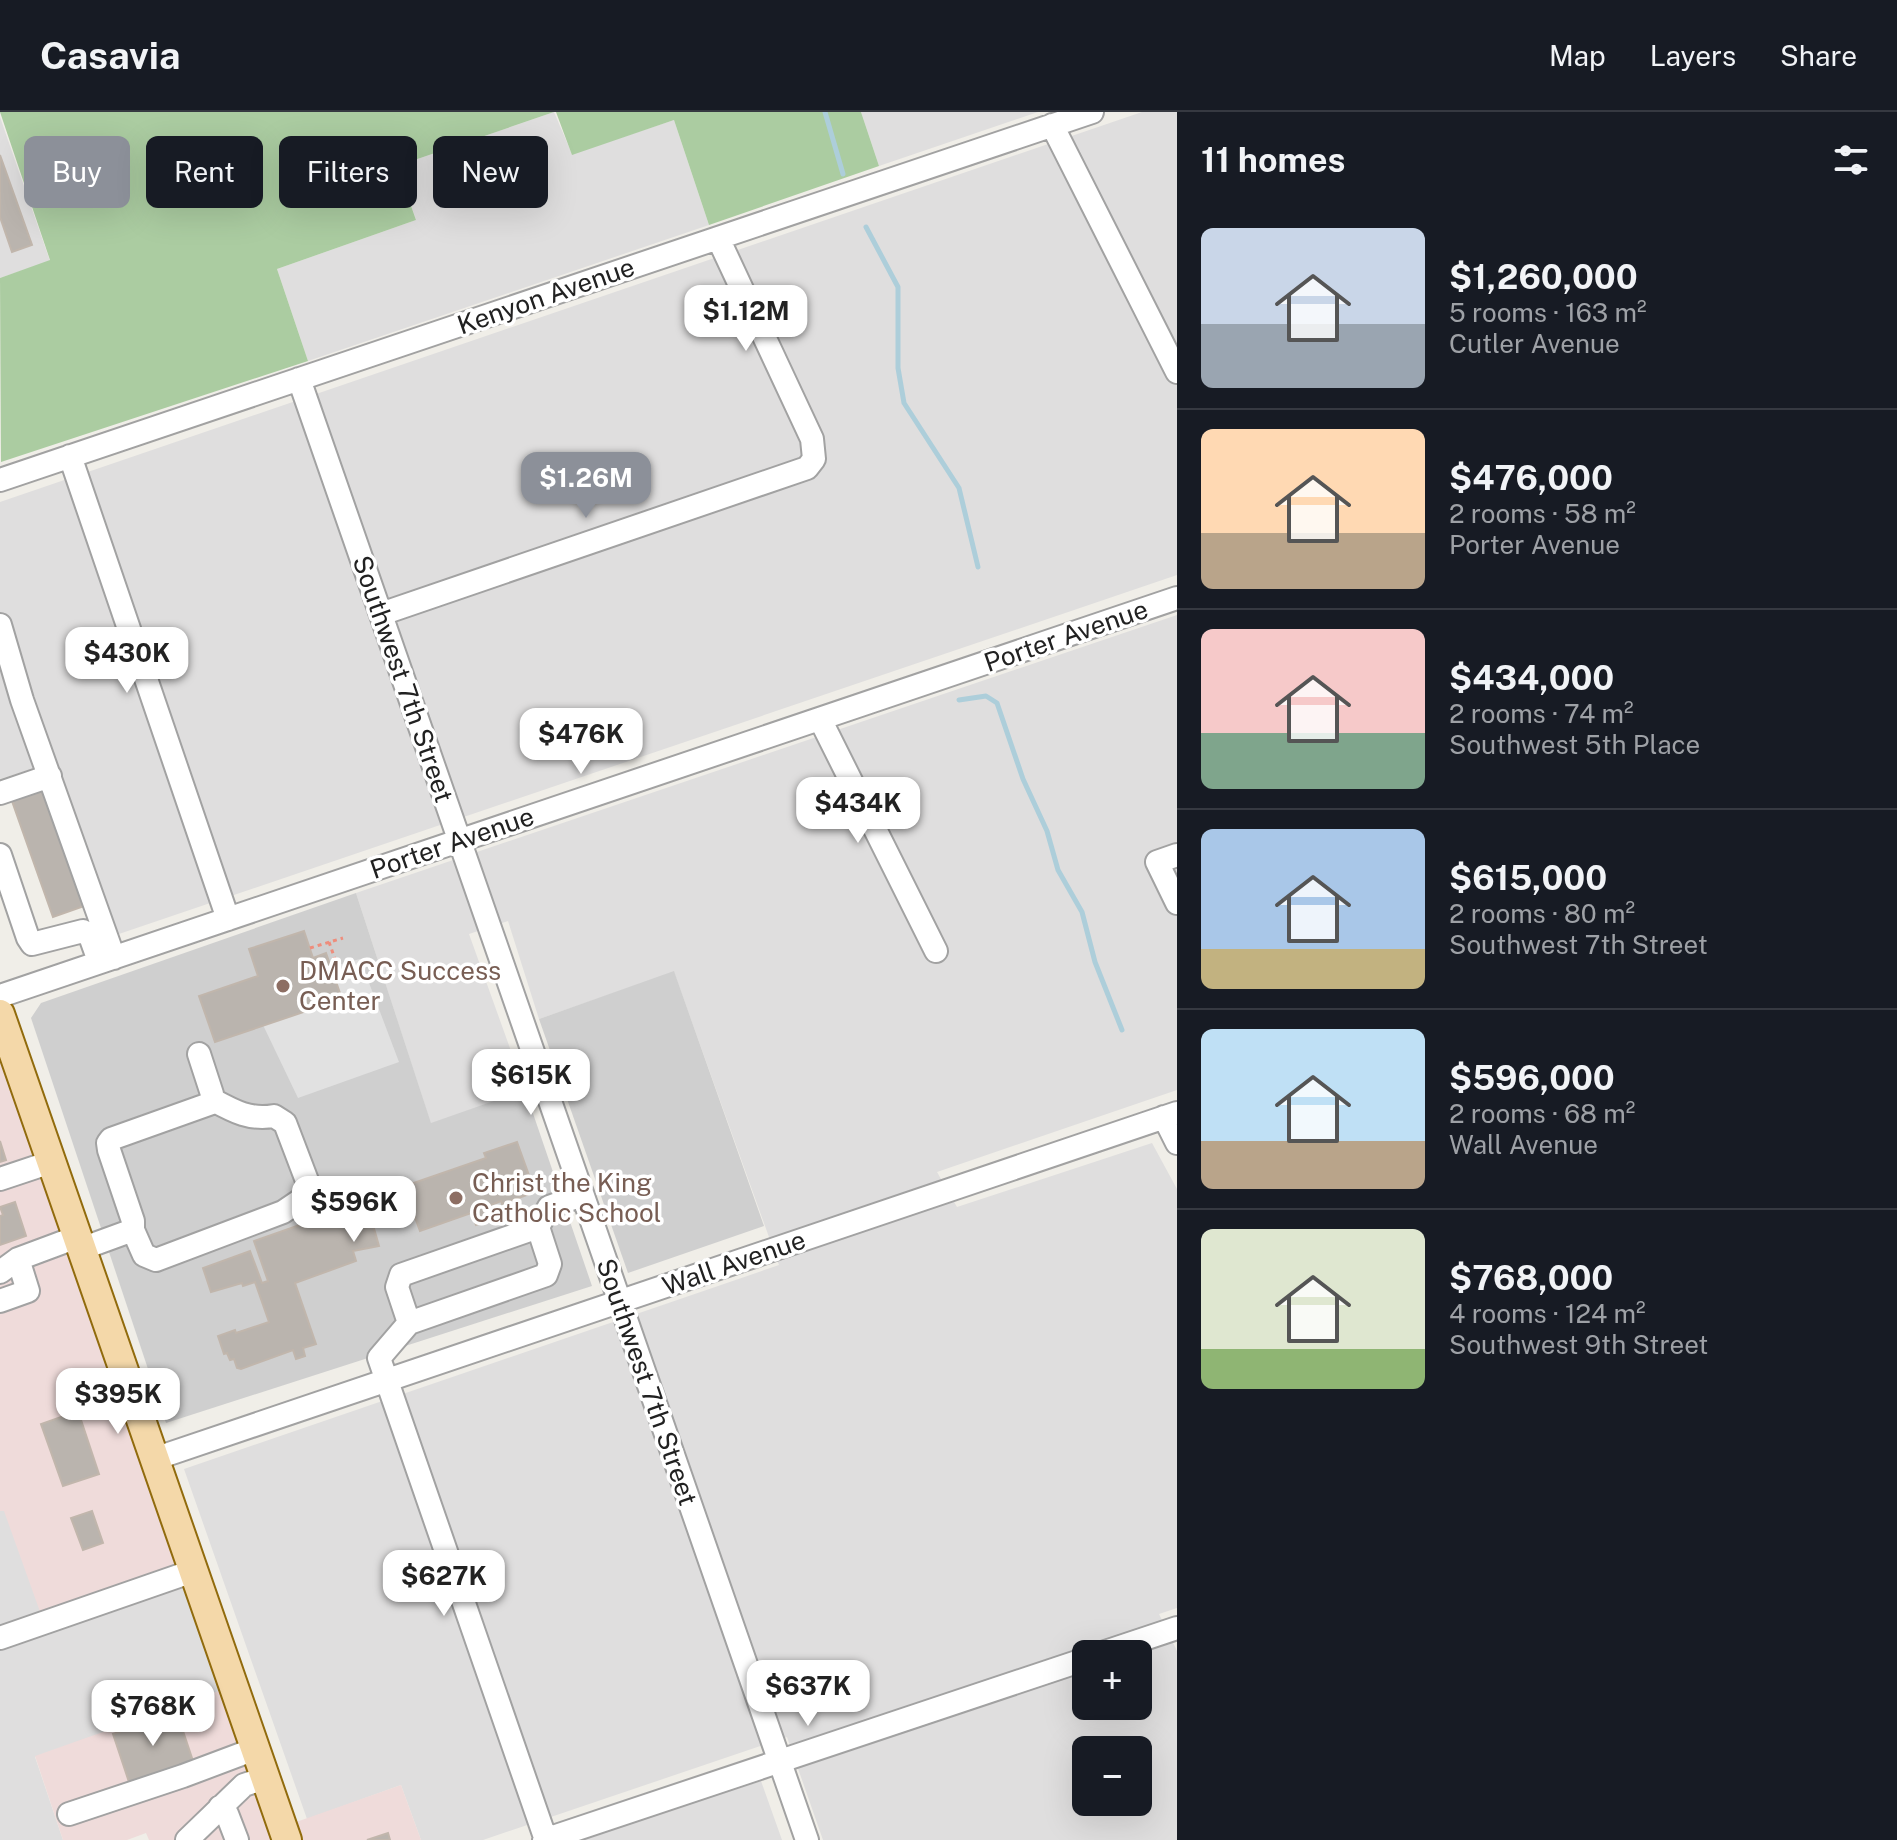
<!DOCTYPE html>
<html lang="en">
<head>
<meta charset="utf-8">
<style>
	:root { --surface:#171b24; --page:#242831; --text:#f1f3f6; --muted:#9ea1a6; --line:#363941; --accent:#8c9099 }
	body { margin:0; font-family:"Public Sans",sans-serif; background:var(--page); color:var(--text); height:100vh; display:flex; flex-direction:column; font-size:30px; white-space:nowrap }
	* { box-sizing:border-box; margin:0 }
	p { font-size:26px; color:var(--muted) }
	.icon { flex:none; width:44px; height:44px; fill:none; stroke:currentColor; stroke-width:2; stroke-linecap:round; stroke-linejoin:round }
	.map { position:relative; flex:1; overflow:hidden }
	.panel { display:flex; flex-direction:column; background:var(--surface); width:720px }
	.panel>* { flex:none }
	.guide { position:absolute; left:24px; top:24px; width:760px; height:72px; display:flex; gap:16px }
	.tools { position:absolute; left:1072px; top:1528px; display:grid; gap:16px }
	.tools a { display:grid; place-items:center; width:80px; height:80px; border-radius:12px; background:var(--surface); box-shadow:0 8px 32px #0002; font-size:40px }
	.price { position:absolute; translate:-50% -68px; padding:0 18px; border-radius:16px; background:#fff; color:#222; font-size:26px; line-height:52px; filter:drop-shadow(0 2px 4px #0008) }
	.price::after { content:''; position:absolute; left:50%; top:48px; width:24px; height:18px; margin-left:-12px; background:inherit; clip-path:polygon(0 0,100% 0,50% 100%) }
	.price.on { background:var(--accent); color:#fff }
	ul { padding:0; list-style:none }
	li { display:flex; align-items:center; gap:24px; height:200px; padding:0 24px }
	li+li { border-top:2px solid var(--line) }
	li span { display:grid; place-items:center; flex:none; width:224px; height:160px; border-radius:12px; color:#555 }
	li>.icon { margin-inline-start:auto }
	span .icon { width:96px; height:96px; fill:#fffc; stroke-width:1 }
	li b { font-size:34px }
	h2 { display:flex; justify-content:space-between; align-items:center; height:96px; padding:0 24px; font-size:34px }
	.chip { padding:0 28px; border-radius:12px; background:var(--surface); box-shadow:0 8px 32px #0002; font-size:28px; line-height:72px }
	.chip.on { background:var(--accent); color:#fff }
	header { display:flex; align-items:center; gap:48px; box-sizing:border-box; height:112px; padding:0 40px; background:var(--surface); border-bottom:2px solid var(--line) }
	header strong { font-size:38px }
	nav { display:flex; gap:44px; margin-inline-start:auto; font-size:28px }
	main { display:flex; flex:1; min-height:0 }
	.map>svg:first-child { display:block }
	.residential { fill:#dfdede; fill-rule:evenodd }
	.commercial { fill:#efdbda }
	.religious { fill:#cfcfcf }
	.forest { fill:#abcca1 }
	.parking { fill:#e1e1e1 }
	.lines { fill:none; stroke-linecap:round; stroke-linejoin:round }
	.stream { stroke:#adceda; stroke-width:5 }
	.building { fill:#bab4ae; stroke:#c1b6ac; stroke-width:2 }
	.minor-casing { stroke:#a2a2a2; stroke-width:26 }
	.major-casing { stroke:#916b0d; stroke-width:32 }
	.path { stroke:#ee8d7c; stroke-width:3; stroke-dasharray:4 4; stroke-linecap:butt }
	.minor { stroke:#fff; stroke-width:22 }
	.major { stroke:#f4d8a9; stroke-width:28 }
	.education-dot { fill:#8d6e63; stroke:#fff; stroke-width:3 }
	.labels { text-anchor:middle; stroke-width:7; stroke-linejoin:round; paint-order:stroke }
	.street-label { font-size:26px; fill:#212121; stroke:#fff }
	.education-label { font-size:26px; fill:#785e54; stroke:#fff; text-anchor:start }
</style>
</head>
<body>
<header>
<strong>Casavia</strong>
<nav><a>Map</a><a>Layers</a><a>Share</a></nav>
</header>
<main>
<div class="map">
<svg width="1177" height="1728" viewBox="0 0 1177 1728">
	<rect width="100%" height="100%" fill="#f0eee8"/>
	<path class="residential" d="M 554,0 L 572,42 L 674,8 L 709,113 L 308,249 L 277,157 L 416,108 L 397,54 Z
		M 861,0 L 1038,0 L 879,54 Z
		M 1142,0 L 1177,0 L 1177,463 L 113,824 L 51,651 L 0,667 L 0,390 Z
		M 0,5 L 50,149 L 0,166 Z
		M 1177,503 L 1177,978 L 937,1060 L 957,1095 L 1152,1031 L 1177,1077 L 1177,1496 L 1159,1502 L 1177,1539 L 1177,1728 L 823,1728 L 787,1625 L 483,1728 L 421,1728 L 401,1673 L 307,1707 L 184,1357 L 779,1153 L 674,860 L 539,907 L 508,809 L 469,822 L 525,978 L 431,1012 L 356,781 ZM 1086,1542 L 1138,1542 L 1138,1594 L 1086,1594 ZM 1086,1638 L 1138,1638 L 1138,1690 L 1086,1690 Z
		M 4,1398 L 193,1459 L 233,1574 L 35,1645 L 63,1728 L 0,1728 L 0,1399 Z
		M 761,1669 L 782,1728 L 578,1728 Z"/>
	<path class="commercial" d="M 0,902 L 193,1459 L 44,1511 L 4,1399 L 0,1399 Z
		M 233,1574 L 282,1715 L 401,1673 L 421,1728 L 149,1728 L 146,1721 L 127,1728 L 63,1728 L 35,1644 Z"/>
	<path class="religious" d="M 356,781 L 431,1011 L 525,978 L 592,1174 L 166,1311 L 31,906 L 41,891 Z
		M 674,859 L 764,1114 L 628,1161 L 539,907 Z"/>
	<path class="forest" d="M 0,0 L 554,0 L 397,54 L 416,108 L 277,157 L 308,249 L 1,350 L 0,166 L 50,148 Z
		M 556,0 L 861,0 L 879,54 L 709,113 L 674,8 L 572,43 Z"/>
	<path class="parking" d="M 360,847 L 399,950 L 298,986 L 263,913 L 341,887 L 331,855 Z"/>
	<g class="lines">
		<path class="stream" d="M 825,0 L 843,62
			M 866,115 L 898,175 L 898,256 L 904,291 L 959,376 L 978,455
			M 959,588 L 986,584 L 997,591 L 1023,667 L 1047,719 L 1058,758 L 1082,800 L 1095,850 L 1122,918"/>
	</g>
	<path class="building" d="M 0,43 L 32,133 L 12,140 L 0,105 Z
		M 52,675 L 93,791 L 53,805 L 12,689 Z
		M 304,819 L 313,846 L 326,841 L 342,887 L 215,930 L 199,884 L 258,864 L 249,837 Z
		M 0,1029 L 6,1048 L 0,1050 Z
		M 517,1030 L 535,1080 L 502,1092 L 501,1089 L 486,1095 L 490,1108 L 476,1113 L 471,1101 L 420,1119 L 413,1100 L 373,1113 L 379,1134 L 353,1139 L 356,1149 L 295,1171 L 316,1232 L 303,1236 L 305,1244 L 296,1247 L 293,1238 L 241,1257 L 237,1256 L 234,1247 L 230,1248 L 227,1241 L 224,1242 L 218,1224 L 235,1218 L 236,1221 L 269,1210 L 255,1170 L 243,1174 L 242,1171 L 211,1180 L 203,1156 L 250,1139 L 262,1171 L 268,1169 L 254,1129 L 314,1108 L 311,1101 L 324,1097 L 322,1089 L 332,1086 L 336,1100 L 342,1098 L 339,1088 L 402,1066 L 405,1074 L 486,1046 L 484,1041 Z
		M 15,1090 L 26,1124 L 0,1133 L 0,1104 L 3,1103 L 0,1095 Z
		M 78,1299 L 99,1362 L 63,1374 L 41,1312 Z
		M 92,1399 L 103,1431 L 83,1438 L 71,1406 Z
		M 177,1601 L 193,1649 L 129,1670 L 113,1622 Z
		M 388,1721 L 390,1728 L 367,1728 Z"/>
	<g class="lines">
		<g class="minor-casing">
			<path id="minor" d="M 1052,13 L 1177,260
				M 299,267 L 807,1728
				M 70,344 L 228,807
				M 0,368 L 1092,0
				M 381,502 L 807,356 L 814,347 L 812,327 L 718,126
				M 0,513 L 22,588 L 114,846
				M 820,607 L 936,839
				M 0,681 L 50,664
				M 0,743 L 28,826 L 32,832 L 83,819 L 90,824 L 99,849
				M 1177,743 L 1157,750 L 1177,791
				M 0,884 L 1177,486
				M 1164,1005 L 1177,1031
				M 0,1067 L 51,1050
				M 133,1118 L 144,1143 L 156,1148 L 283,1100 L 308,1083 L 309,1074 L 285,1011 L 274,1004 C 250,1008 235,1000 213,988
				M 81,1137 L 133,1118 L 133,1109 L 109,1038 L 108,1031 L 111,1027 L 212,991 L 212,982 L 199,942
				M 0,1160 L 18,1147 L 77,1125
				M 0,1189 L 28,1179 L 18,1147
				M 409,1211 L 546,1163 L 550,1152 L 538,1115
				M 154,1347 L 1177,1001
				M 0,1526 L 193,1459
				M 1099,1542 L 1177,1516
				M 220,1695 L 227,1702 L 237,1728
				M 69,1702 L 183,1664 L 255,1637
				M 187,1728 L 244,1673 L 265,1666
				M 544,1728 L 1086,1547
				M 546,1728 L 379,1246 L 409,1211 L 397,1175 L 401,1163 L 538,1115 L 549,1095 L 582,1083"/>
		</g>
		<g class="major-casing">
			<path id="major" d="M 0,902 L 287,1728"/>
		</g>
		<path class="path" d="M 329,830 L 337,853
			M 310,836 L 343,826"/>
		<use href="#minor" class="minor"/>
		<use href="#major" class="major"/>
	</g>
	<g class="education-dot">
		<circle cx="283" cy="874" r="8"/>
		<circle cx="456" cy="1086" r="8"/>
	</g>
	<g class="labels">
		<g class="street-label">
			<text transform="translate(546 184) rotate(-19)" y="9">Kenyon Avenue</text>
			<text transform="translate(1066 524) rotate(-19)" y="9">Porter Avenue</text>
			<text transform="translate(403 567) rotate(71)" y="9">Southwest 7th Street</text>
			<text transform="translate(452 731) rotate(-19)" y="9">Porter Avenue</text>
			<text transform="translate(734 1151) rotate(-19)" y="9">Wall Avenue</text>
			<text transform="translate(647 1270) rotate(71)" y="9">Southwest 7th Street</text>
		</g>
		<g class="education-label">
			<text x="299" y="868">DMACC Success<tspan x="299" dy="30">Center</tspan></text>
			<text x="472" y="1080">Christ the King<tspan x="472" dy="30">Catholic School</tspan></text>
		</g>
	</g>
</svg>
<div class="tools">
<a>+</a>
<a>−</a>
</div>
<b class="price" style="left:746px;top:241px">$1.12M</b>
<b class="price on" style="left:586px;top:408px">$1.26M</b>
<b class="price" style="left:127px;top:583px">$430K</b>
<b class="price" style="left:581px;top:664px">$476K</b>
<b class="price" style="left:858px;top:733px">$434K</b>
<b class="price" style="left:531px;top:1005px">$615K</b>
<b class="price" style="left:354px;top:1132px">$596K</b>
<b class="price" style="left:118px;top:1324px">$395K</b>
<b class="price" style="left:444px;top:1506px">$627K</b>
<b class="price" style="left:808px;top:1616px">$637K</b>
<b class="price" style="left:153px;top:1636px">$768K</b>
<div class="guide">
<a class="chip on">Buy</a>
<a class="chip">Rent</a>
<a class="chip">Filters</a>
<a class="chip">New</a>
</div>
</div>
<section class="panel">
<h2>11 homes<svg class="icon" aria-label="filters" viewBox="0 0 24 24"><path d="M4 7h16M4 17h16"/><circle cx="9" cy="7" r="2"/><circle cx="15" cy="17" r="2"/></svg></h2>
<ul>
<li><span style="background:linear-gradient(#c9d6e8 60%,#9aa5b1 0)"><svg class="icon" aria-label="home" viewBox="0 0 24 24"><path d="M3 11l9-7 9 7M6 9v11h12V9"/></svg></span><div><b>$1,260,000</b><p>5 rooms · 163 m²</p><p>Cutler Avenue</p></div></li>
<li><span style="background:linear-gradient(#ffd9b3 65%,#b9a48a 0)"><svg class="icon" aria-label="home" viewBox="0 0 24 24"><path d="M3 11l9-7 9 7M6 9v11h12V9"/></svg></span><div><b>$476,000</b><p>2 rooms · 58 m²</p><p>Porter Avenue</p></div></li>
<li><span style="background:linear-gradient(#f6c9c9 65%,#7fa58c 0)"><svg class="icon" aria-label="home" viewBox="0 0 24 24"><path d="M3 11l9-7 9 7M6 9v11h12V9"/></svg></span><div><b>$434,000</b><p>2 rooms · 74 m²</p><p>Southwest 5th Place</p></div></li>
<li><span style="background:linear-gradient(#a9c7e8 75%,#c2b280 0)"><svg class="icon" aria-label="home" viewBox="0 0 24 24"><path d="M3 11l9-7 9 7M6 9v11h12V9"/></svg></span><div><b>$615,000</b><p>2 rooms · 80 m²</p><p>Southwest 7th Street</p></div></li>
<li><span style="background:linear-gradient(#bfe0f5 70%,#b9a48a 0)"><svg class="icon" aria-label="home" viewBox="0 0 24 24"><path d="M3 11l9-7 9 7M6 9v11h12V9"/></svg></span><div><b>$596,000</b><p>2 rooms · 68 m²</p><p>Wall Avenue</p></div></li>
<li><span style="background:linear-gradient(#dfe7d0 75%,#8fb573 0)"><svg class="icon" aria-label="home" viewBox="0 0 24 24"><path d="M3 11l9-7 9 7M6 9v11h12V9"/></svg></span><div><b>$768,000</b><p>4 rooms · 124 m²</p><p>Southwest 9th Street</p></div></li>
</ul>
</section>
</main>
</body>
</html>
